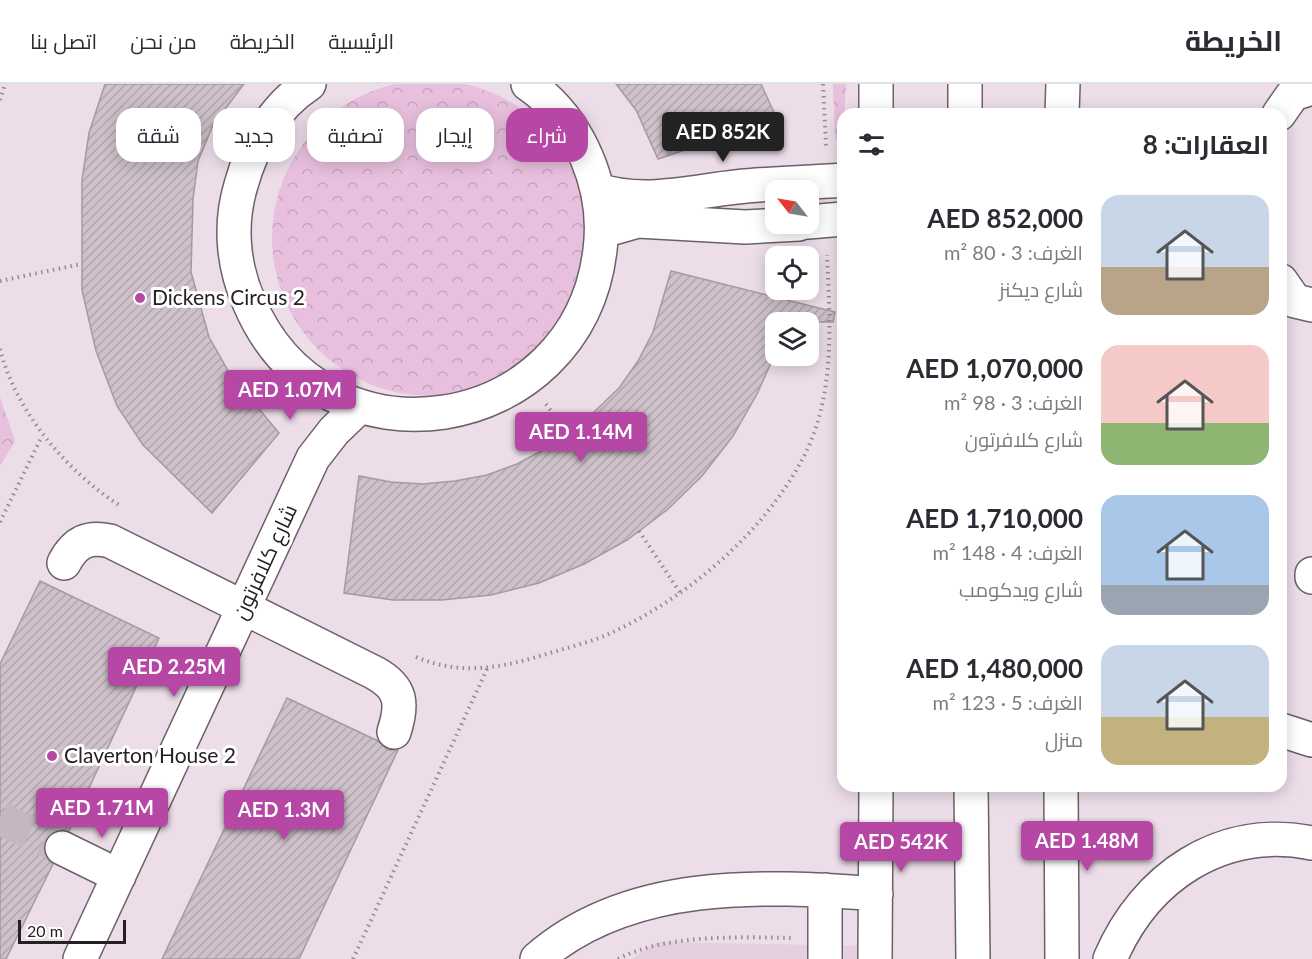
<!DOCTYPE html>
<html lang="ar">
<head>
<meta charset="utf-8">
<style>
	:root { --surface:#fff; --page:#f2f2f3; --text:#2b2b33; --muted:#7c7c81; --line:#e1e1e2; --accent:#b747a4 }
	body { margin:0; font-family:Lato,Cairo,sans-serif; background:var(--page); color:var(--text); direction:rtl; height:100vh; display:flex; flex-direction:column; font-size:22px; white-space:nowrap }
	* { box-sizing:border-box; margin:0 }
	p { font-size:20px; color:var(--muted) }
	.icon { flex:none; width:33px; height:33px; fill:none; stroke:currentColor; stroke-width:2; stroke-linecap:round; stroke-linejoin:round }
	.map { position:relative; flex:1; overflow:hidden; direction:ltr }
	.side { position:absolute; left:837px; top:24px; width:450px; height:684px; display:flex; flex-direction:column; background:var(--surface); border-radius:18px; box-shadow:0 3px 15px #0003; direction:rtl }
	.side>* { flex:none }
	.hud { position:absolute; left:18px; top:24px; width:570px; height:54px; direction:rtl; display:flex; gap:12px }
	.needle { width:39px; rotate:301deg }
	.buttons { position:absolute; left:765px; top:96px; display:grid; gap:12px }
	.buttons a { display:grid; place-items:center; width:54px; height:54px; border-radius:12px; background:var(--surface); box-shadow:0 3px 15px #0003; font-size:30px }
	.scale { position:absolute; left:18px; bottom:15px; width:108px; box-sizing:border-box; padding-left:6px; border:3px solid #252024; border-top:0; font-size:16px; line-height:21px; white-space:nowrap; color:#252024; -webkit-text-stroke:4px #fff; paint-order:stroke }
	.price { position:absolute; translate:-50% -51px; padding:0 14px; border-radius:6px; background:var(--accent); color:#fff; font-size:20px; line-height:39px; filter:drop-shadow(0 2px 3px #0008) }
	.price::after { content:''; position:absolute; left:50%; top:36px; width:18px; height:14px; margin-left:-9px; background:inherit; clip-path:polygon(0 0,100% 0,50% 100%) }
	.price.on { background:#222; color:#fff }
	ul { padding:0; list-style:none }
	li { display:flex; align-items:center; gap:18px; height:150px; padding:0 18px }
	li span { display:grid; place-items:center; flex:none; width:168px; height:120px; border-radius:18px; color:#555 }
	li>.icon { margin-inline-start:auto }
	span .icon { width:72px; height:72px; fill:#fffc; stroke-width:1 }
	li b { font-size:26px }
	h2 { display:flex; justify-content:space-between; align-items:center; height:72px; padding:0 18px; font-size:26px }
	.pill { padding:0 21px; border-radius:18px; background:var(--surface); box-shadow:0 3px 15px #0003; font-size:21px; line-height:54px }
	.pill.on { background:var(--accent); color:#fff }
	header { display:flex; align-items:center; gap:36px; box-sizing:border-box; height:84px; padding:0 30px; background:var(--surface); border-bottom:2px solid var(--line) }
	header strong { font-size:28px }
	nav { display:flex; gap:33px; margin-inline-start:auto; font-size:21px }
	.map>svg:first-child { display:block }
	.built { fill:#e5d0df }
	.park { fill:url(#park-crowns) }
	.building { fill:url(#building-hatch); stroke:#a699a2; stroke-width:1.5 }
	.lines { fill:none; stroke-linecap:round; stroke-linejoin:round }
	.minor-tunnel { stroke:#c4b7c1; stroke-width:33; stroke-dasharray:33 16; stroke-linecap:butt }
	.minor-casing { stroke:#6c6069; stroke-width:36 }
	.major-casing { stroke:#6c6069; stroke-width:36 }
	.path { stroke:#958a92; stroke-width:4; stroke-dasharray:1.5 4.5; stroke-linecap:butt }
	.minor { stroke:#fff; stroke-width:33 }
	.major { stroke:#fff; stroke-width:33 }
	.poi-dot { fill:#b747a4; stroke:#fff; stroke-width:2 }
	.labels { text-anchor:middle; stroke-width:6; stroke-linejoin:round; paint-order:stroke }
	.poi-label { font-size:21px; fill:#252024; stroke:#fff; text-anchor:start }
	.street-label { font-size:21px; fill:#252024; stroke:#fff }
</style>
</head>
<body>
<header>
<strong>الخريطة</strong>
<nav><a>الرئيسية</a><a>الخريطة</a><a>من نحن</a><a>اتصل بنا</a></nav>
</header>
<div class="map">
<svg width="1312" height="875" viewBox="0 0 1312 875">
	<defs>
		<pattern id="park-crowns" width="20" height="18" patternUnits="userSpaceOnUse" patternTransform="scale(1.5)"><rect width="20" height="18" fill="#e8c0de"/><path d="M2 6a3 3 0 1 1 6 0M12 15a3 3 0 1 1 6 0" fill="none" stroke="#c7a5be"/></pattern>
		<pattern id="building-hatch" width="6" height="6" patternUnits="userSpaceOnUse" patternTransform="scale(1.5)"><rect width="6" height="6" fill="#cfc1cb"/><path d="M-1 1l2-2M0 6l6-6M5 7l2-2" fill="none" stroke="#b2a6ae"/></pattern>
	</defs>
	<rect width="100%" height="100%" fill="#ecdde8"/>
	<path class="built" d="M 657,858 L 867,862 L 867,875 L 631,875 Z"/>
	<path class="park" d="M272 154a158 158 0 1 1 316 0a158 158 0 1 1-316 0Z
		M 833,0 L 846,0 L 843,54 L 835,55 Z
		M 0,313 L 15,357 L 0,382 Z"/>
	<path class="building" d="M 105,0 L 244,0 L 213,41 L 198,77 L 193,115 L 191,188 L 209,253 L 230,290 L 279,349 L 212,429 L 143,361 L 117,322 L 96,267 L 82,206 L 82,96 L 89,49 Z
		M 616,0 L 761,0 L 777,35 L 658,75 L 636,26 Z
		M 671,187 L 835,228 L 833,238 L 776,238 L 776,268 L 757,310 L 733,352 L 702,392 L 667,426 L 627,456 L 584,480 L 539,499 L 491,511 L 442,516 L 393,516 L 344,509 L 359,392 L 391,398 L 423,400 L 455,397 L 487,391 L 517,380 L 569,352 L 619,304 L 638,277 L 653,248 Z
		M 40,497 L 159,554 L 69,747 L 60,745 L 52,748 L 45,755 L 43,766 L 47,775 L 53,780 L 6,875 L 0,875 L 0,580 Z
		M 287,614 L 378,657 L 388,666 L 398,666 L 299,875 L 162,875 Z"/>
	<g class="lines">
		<path class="minor-tunnel" d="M 0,734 L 62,764"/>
		<g class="minor-casing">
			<path id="minor" d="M 309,0 C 274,23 252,61 241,101 C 229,140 233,182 249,218 C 323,394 578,353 600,166 C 608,104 580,36 528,0
				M 876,0 L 876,30
				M 1279,30 L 1293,10 L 1312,4
				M 598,106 C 644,121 690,108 736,103 C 772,99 808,99 843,96
				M 808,138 L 843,135
				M 603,147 L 638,137 L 745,143 L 799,140
				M 1281,197 L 1295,217 L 1312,221
				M 64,479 C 75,458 88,452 110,457 L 375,589 C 402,604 403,620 394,648
				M 1312,490 L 1312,493
				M 1281,646 L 1312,656
				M 62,764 L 119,792
				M 80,875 L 313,374 L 334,347 L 359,323
				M 537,875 C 628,795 762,801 876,810
				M 825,875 L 825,806
				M 875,875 L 876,702
				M 1110,875 C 1145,793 1221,741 1312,759"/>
		</g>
		<g class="major-casing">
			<path id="major" d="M 965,0 L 965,30
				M 1062,30 L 1063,0
				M 971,702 L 973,875
				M 1061,702 L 1062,875"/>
		</g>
		<path class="path" d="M 823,0 L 826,62
			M 0,16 L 5,0
			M 0,197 L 81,180
			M 0,265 C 15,326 66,387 119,421
			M 546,320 L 569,352
			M 0,438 L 42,352
			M 639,447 L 681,510
			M 416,573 C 464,593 505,583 553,568 C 573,562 595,557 613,548 C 688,513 763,449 802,376 C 836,312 830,241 827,171
			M 353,875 L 487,585
			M 618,875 C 666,850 738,853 792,854"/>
		<use href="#minor" class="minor"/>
		<use href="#major" class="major"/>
	</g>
	<g class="poi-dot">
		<circle cx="140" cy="214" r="6"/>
		<circle cx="52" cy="672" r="6"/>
	</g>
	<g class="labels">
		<g class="poi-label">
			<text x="152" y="221">Dickens Circus 2</text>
			<text x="64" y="679">Claverton House 2</text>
		</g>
		<g class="street-label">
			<text transform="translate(265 478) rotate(-65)" y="7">شارع كلافرتون</text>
		</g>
	</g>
</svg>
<div class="buttons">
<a><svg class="needle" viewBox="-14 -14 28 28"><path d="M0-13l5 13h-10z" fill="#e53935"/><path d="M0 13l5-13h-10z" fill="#7c7c81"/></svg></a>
<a><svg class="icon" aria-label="locate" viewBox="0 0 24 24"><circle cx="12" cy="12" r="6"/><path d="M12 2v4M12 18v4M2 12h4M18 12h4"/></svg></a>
<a><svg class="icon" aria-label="layers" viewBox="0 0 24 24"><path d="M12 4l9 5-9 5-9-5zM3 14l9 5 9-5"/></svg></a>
</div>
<div class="scale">20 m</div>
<b class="price on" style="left:723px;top:79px">AED 852K</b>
<b class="price" style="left:290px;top:337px">AED 1.07M</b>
<b class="price" style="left:581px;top:379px">AED 1.14M</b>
<b class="price" style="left:174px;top:614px">AED 2.25M</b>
<b class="price" style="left:102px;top:755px">AED 1.71M</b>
<b class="price" style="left:284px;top:757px">AED 1.3M</b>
<b class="price" style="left:1087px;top:788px">AED 1.48M</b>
<b class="price" style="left:901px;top:789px">AED 542K</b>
<div class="hud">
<a class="pill on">شراء</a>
<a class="pill">إيجار</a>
<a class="pill">تصفية</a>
<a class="pill">جديد</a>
<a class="pill">شقة</a>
</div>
<section class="side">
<h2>العقارات: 8<svg class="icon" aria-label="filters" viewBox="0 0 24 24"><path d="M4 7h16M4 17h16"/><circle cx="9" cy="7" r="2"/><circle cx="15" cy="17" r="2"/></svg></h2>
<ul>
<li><span style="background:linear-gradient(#c9d6e8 60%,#b9a48a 0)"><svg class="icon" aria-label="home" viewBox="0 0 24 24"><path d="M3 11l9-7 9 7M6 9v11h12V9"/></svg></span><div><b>AED 852,000</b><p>الغرف: 3 · 80 m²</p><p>شارع ديكنز</p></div></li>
<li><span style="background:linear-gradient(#f6c9c9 65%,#8fb573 0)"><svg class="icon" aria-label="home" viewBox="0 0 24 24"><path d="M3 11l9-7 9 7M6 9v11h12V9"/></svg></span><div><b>AED 1,070,000</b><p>الغرف: 3 · 98 m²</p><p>شارع كلافرتون</p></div></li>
<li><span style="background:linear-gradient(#a9c7e8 75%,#9aa5b1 0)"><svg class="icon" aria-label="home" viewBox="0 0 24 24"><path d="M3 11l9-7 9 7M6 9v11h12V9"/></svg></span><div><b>AED 1,710,000</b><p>الغرف: 4 · 148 m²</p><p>شارع ويدكومب</p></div></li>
<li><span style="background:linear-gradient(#c9d6e8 60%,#c2b280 0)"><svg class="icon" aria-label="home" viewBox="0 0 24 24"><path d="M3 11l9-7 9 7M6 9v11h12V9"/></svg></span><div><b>AED 1,480,000</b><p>الغرف: 5 · 123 m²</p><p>منزل</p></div></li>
</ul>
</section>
</div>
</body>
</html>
